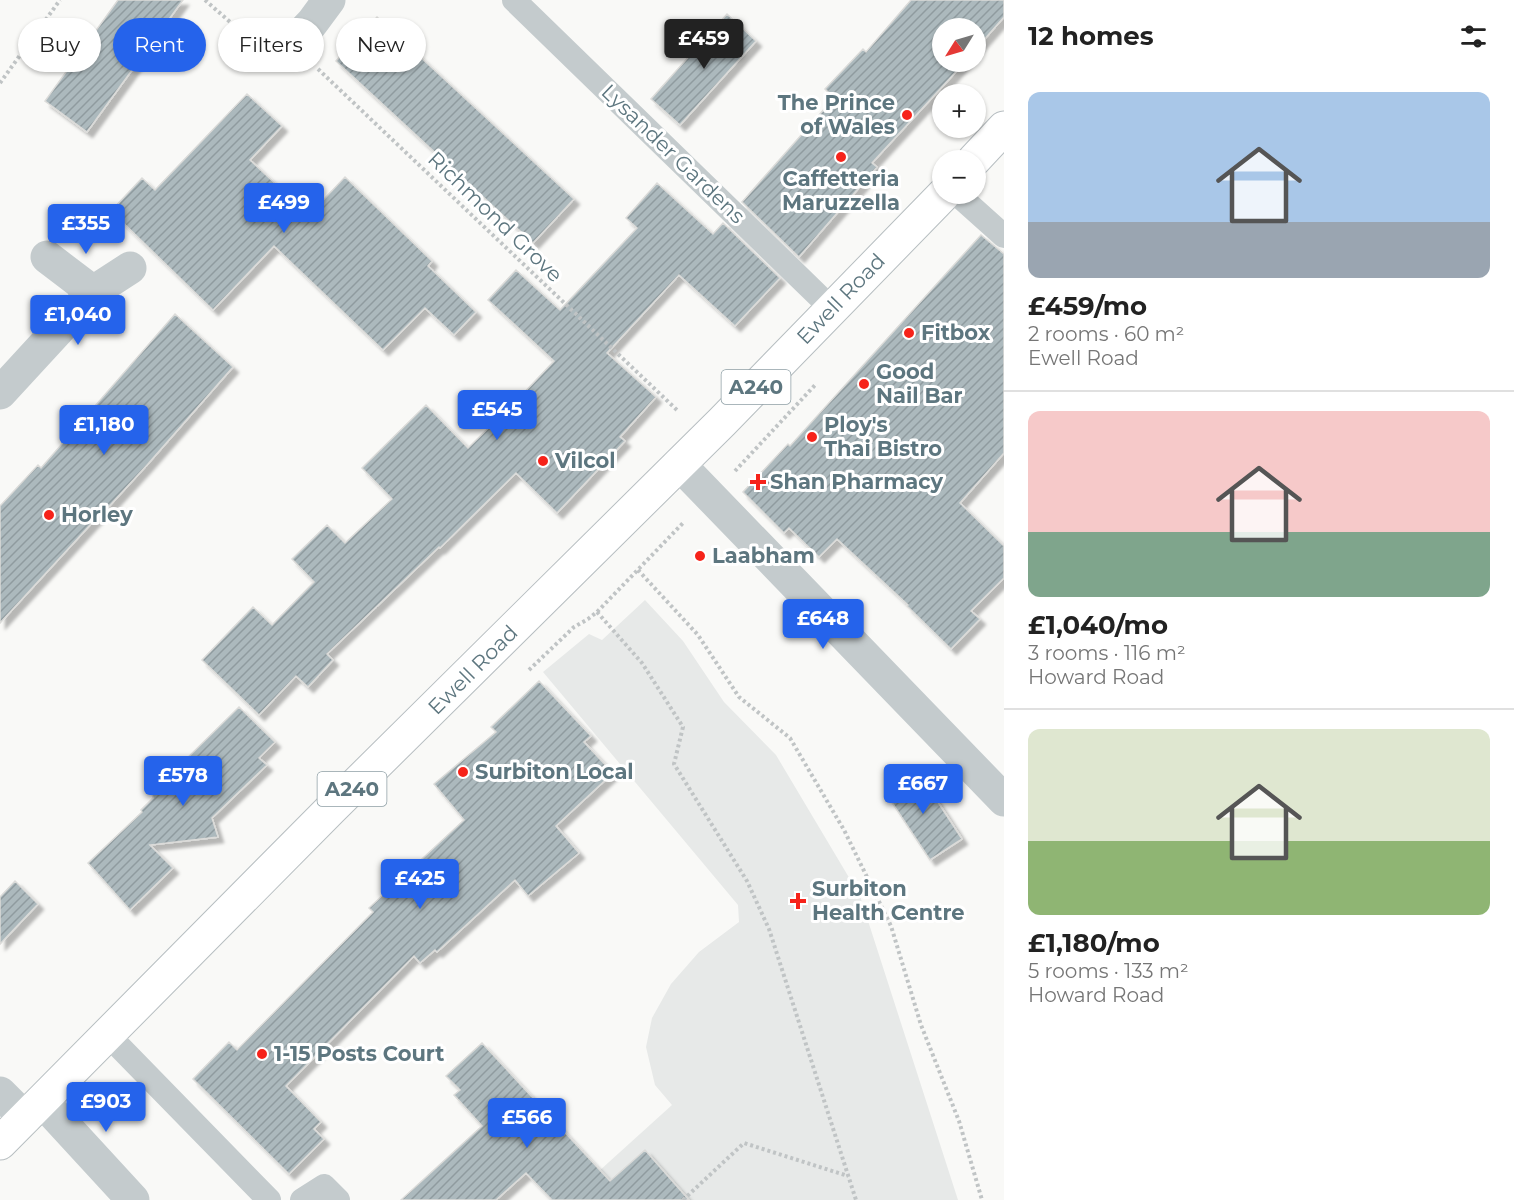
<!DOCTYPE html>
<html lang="en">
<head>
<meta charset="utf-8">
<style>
	:root { --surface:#fff; --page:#f2f2f2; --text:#222; --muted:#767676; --line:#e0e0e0; --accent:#2563eb }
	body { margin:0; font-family:Montserrat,sans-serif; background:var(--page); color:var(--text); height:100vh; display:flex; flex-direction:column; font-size:22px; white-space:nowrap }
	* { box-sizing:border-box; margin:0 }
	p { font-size:20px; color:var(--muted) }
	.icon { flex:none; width:33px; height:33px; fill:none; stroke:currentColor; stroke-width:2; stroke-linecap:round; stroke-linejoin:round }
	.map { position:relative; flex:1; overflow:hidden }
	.panel { display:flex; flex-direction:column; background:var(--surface); width:510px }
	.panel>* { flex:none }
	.banner { position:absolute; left:18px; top:18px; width:570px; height:54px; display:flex; gap:12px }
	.needle { width:39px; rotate:233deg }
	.controls { position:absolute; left:932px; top:18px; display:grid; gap:12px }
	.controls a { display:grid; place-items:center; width:54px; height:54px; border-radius:50%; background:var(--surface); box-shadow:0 2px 4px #0004; font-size:30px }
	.price { position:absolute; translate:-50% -51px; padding:0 14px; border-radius:6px; background:var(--accent); color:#fff; font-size:20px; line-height:39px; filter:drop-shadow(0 2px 3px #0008) }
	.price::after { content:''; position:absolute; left:50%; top:36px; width:18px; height:14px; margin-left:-9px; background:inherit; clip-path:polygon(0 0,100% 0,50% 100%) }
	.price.current { background:#222; color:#fff }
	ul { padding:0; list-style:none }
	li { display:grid; align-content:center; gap:12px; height:318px; padding:0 24px }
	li+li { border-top:2px solid var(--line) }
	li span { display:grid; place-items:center; height:186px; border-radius:12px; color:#555 }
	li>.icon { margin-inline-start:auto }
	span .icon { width:108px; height:108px; fill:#fffc; stroke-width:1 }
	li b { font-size:26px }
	h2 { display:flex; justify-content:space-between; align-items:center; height:72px; padding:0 24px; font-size:26px }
	.tag { padding:0 21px; border-radius:27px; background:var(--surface); box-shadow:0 2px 4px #0004; font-size:21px; line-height:54px }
	.tag.current { background:var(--accent); color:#fff }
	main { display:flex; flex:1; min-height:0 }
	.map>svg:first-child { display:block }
	.built { fill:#e7e9e8 }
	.building { fill:url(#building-hatch); stroke:#dbdbd9; stroke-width:1.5; filter:url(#shadow) }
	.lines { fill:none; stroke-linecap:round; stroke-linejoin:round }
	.primary-casing { stroke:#b7bec1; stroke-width:35 }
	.path { stroke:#c0c4c5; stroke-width:4; stroke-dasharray:3 3; stroke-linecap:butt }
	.service { stroke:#c4cbcd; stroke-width:24 }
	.minor { stroke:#c4cbcd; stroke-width:33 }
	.primary { stroke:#fff; stroke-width:33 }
	.poi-dot { fill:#f6231a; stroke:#fff; stroke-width:2 }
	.labels { text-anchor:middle; stroke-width:6; stroke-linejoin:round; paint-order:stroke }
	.shield { fill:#fff; stroke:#8e9fa5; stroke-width:1.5 }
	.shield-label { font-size:20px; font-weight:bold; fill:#5d767f }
	.poi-label { font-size:21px; font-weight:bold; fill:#5d767f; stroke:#fff; text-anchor:start }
	.street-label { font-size:21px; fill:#5d767f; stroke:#fff }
</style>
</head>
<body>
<main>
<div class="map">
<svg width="1004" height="1200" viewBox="0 0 1004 1200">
	<defs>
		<pattern id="building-hatch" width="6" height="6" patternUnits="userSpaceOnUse" patternTransform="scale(1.5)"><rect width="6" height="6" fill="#acb9bd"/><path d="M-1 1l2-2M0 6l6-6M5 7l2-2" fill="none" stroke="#8f9b9f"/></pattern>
		<filter id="shadow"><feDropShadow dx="5.5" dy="5.5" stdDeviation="1.5" flood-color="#0004"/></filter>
	</defs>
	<rect width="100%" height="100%" fill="#f9f9f7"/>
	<path class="built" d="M 645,600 L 683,641 L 724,702 L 776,755 L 860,896 L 958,1200 L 567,1200 L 672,1105 L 655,1085 L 646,1047 L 652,1018 L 671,984 L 699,952 L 739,922 L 738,905 L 543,672 L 589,634 L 602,640 Z"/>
	<path class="building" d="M 118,0 L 183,0 L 87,132 L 45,101 Z
		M 911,0 L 1004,0 L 1004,17 L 975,50 L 975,28 L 942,28 L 942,62 L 965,62 L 872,163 L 877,167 L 799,257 L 742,202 L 834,98 L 825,89 L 863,49 L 866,52 Z
		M 727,14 L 756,41 L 680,125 L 651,99 Z
		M 377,17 L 574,199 L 533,243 L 336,61 Z
		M 247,94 L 282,126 L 250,160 L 309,215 L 345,177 L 432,261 L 428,266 L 476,312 L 454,335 L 425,308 L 383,350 L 274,246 L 213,310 L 111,211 L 142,178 L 155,190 Z
		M 657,183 L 713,234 L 723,223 L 780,278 L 735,326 L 679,275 L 607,353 L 656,397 L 620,437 L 625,441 L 557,513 L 516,473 L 440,548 L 439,547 L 327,654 L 333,660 L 308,687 L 296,676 L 259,715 L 202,660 L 253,607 L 272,625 L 314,582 L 292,559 L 327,525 L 345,543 L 392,499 L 362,468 L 426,405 L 468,448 L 518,399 L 554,361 L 488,300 L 516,270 L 560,310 L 637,228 L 626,218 Z
		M 981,235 L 1004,254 L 1004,453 L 960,503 L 1004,546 L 1004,578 L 971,611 L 980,619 L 951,649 L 907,606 L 908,605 L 837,539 L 819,557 L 789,528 L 784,533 L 743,492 L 788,444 L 790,446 Z
		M 175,314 L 233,367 L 147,465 L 103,513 L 102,512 L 0,623 L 0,506 L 38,465 L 41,468 Z
		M 539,681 L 591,736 L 584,742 L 613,773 L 556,826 L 579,853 L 528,896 L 515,880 L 437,952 L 435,950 L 420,963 L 414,956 L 286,1086 L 321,1122 L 314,1129 L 324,1139 L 289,1174 L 193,1079 L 229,1042 L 237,1050 L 373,912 L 369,908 L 464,820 L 434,784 L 496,732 L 491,727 Z
		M 239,707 L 275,742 L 259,758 L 267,765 L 212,818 L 218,837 L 150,845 L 173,868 L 130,910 L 88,863 L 142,812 L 141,810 L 153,798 L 150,784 L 161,773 L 171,774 Z
		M 917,770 L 962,839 L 930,860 L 885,792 Z
		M 15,881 L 38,904 L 0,944 L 0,897 Z
		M 482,1043 L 610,1181 L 645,1150 L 689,1200 L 552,1200 L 526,1173 L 496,1200 L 401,1200 L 482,1126 L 454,1095 L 460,1090 L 446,1076 Z"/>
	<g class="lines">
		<g class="primary-casing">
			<path id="primary" d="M 974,160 L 1004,128
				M 0,1143 L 331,809 L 722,422 L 944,194"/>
		</g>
		<path class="path" d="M 205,0 L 254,43
			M 318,69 L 678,411
			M 0,83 L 60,0
			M 735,471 L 816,384
			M 638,570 L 698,635 L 739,697 L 790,738 L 844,830 L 891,926 L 921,1025 L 959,1121 L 982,1200
			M 597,612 L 642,663 L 683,727 L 674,764 L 747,881 L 769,929 L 856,1200
			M 529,670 L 574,627 L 588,619 L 597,612 L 683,523
			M 683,1200 L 744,1143 L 848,1176"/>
		<path class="service" d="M 514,0 L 832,309
			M 957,194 L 1004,236
			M 107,1034 L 269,1200
			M 302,1200 L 324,1186 L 338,1200"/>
		<path class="minor" d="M 292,44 L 312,23 L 329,0
			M 47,257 L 93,292
			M 0,393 L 93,292 L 130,268
			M 679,464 L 1004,800
			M 0,1093 L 25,1118
			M 42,1101 L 133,1200"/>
		<use href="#primary" class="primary"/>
	</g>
	<g class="poi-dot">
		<circle cx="907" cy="115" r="6"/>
		<circle cx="841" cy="157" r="6"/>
		<circle cx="909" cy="333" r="6"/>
		<circle cx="864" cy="384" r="6"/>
		<circle cx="812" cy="437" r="6"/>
		<circle cx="543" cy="461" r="6"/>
		<path d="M755 473h6v6h6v6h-6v6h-6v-6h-6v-6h6z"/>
		<circle cx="49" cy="515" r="6"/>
		<circle cx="700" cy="556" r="6"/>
		<circle cx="463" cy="772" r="6"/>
		<path d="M795 892h6v6h6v6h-6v6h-6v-6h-6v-6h6z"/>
		<circle cx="262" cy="1054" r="6"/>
	</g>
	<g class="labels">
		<g class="shield">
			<rect x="721.5" y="370" width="69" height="34" rx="4.5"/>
			<rect x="317.5" y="772" width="69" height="34" rx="4.5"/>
		</g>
		<g class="shield-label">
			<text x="756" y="394">A240</text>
			<text x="352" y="796">A240</text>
		</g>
		<g class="poi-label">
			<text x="895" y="110" text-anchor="end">The Prince<tspan x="895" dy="24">of Wales</tspan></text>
			<text x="841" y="186" text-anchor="middle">Caffetteria<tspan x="841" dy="24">Maruzzella</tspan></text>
			<text x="921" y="340">Fitbox</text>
			<text x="876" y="379">Good<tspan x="876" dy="24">Nail Bar</tspan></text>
			<text x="824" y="432">Ploy's<tspan x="824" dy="24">Thai Bistro</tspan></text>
			<text x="555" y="468">Vilcol</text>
			<text x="770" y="489">Shan Pharmacy</text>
			<text x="61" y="522">Horley</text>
			<text x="712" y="563">Laabham</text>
			<text x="475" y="779">Surbiton Local</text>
			<text x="812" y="896">Surbiton<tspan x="812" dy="24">Health Centre</tspan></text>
			<text x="274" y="1061">1-15 Posts Court</text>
		</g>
		<g class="street-label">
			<text transform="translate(673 154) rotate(44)" y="7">Lysander Gardens</text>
			<text transform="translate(495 217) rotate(44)" y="7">Richmond Grove</text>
			<text transform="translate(841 299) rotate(-46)" y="7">Ewell Road</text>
			<text transform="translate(473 670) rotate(-45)" y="7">Ewell Road</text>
		</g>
	</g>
</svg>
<div class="controls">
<a><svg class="needle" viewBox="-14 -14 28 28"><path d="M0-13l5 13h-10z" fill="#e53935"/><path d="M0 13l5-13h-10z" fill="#767676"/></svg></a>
<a>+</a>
<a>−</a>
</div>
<b class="price current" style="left:704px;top:70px">£459</b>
<b class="price" style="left:284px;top:234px">£499</b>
<b class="price" style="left:86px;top:255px">£355</b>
<b class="price" style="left:78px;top:346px">£1,040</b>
<b class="price" style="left:497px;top:441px">£545</b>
<b class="price" style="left:104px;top:456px">£1,180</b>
<b class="price" style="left:823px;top:650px">£648</b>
<b class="price" style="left:183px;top:807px">£578</b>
<b class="price" style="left:923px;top:815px">£667</b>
<b class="price" style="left:420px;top:910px">£425</b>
<b class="price" style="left:106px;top:1133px">£903</b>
<b class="price" style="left:527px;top:1149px">£566</b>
<div class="banner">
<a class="tag">Buy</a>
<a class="tag current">Rent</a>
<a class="tag">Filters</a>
<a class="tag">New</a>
</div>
</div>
<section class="panel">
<h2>12 homes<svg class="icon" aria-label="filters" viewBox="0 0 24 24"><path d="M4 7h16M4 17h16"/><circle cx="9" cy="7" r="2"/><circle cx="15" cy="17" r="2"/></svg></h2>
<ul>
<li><span style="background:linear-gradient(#a9c7e8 70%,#9aa5b1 0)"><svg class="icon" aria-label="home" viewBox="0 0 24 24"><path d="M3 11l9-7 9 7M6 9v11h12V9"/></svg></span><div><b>£459/mo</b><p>2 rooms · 60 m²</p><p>Ewell Road</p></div></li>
<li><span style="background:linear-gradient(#f6c9c9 65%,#7fa58c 0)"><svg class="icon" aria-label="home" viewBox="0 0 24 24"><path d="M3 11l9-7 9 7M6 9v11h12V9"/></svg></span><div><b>£1,040/mo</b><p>3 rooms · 116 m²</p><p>Howard Road</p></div></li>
<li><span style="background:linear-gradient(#dfe7d0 60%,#8fb573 0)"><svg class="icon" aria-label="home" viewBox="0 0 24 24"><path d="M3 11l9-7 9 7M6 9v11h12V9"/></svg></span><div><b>£1,180/mo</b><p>5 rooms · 133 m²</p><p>Howard Road</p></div></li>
</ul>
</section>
</main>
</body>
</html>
